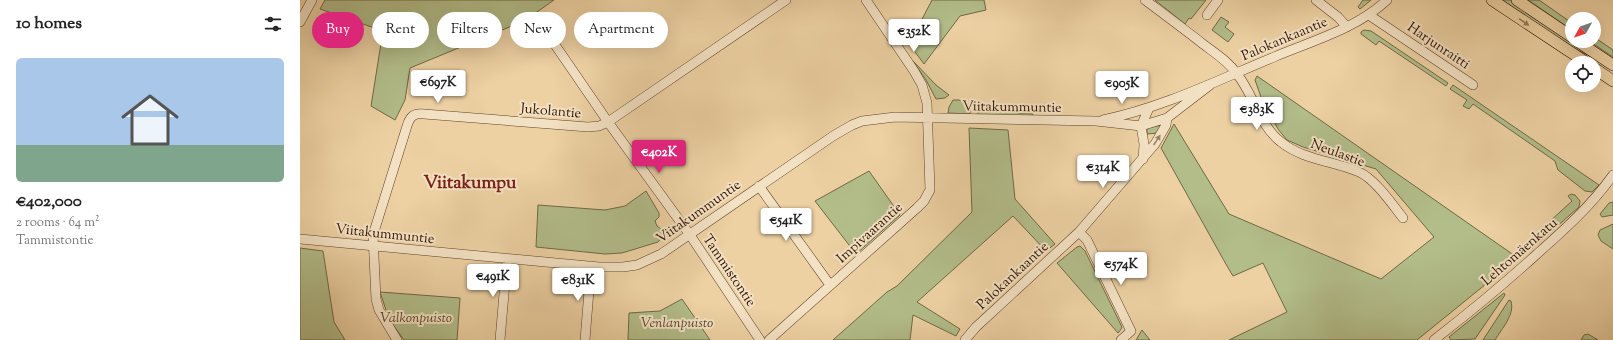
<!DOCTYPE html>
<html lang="en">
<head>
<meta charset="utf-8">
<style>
	:root { --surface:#fff; --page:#f2f2f2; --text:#222; --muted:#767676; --line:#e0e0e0; --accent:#db2777 }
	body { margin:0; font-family:"Sorts Mill Goudy",serif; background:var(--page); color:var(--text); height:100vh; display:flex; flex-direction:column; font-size:15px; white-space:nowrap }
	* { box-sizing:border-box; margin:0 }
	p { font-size:13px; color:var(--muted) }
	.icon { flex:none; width:22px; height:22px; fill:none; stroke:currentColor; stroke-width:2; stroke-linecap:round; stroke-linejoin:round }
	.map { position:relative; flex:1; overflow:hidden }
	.drawer { display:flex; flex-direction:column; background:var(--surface); width:300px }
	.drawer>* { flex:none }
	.guide { position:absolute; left:12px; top:12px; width:380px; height:36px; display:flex; gap:8px }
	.needle { width:26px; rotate:230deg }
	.buttons { position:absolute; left:1265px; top:12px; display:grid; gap:8px }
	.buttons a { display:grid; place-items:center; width:36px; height:36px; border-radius:50%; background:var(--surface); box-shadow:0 4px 16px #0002; font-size:20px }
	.price { position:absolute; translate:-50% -34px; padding:0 9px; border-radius:4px; background:#fff; color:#222; font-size:13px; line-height:26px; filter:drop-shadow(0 1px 2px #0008) }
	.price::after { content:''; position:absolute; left:50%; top:24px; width:12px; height:9px; margin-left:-6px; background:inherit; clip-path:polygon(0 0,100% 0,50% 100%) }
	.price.selected { background:var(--accent); color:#fff }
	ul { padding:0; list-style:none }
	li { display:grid; align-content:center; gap:8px; height:212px; padding:0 16px }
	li+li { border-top:1px solid var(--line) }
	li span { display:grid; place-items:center; height:124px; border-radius:6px; color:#555 }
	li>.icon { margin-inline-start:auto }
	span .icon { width:72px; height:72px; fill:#fffc; stroke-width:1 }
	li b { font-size:17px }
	h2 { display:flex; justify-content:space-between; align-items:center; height:48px; padding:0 16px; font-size:17px }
	.tag { padding:0 14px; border-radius:18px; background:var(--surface); box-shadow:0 4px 16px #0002; font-size:14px; line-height:36px }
	.tag.selected { background:var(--accent); color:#fff }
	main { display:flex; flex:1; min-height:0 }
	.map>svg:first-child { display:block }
	.green { fill:#b2bd8a; stroke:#716846 }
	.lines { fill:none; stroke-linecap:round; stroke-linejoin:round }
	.minor-casing { stroke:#5f422a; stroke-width:10 }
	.major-casing { stroke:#301202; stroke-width:12 }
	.minor { stroke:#f3e1c3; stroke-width:9 }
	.major { stroke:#edd1a3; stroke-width:11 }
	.oneway { fill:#987b5b }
	.oneway2 { fill:#9b846c }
	.labels { text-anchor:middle; stroke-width:4; stroke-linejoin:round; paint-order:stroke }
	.street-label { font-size:14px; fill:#301202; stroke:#f3e1c3 }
	.park-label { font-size:14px; font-style:italic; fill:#57452b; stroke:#f3e1c3 }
	.district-label { font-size:18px; font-weight:bold; fill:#7a1f14; stroke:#f3e1c3 }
</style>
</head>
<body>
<main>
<section class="drawer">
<h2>10 homes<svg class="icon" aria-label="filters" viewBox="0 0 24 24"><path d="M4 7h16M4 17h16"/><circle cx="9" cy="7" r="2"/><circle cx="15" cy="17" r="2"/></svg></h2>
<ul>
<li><span style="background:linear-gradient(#a9c7e8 70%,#7fa58c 0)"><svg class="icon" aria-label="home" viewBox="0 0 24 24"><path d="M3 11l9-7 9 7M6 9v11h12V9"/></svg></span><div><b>€402,000</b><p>2 rooms · 64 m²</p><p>Tammistontie</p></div></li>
</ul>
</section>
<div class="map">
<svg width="1313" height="340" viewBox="0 0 1313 340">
	<rect width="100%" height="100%" fill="#edd1a3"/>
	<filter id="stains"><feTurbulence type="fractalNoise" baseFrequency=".005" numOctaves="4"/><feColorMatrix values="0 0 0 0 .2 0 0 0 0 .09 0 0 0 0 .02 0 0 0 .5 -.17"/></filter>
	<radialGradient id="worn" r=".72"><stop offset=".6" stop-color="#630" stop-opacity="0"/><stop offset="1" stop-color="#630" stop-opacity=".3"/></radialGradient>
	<path class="green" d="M 25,0 L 254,0 L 224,21 L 110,68 L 105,100 L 95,120 L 71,106 L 83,31 L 20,9 Z
		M 632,0 L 684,0 L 686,10 L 660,16 L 624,64 L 609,44 Z
		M 855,0 L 906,0 L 891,19 L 889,18 L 885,24 Z
		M 1063,0 L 1071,0 L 1060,9 L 1058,7 Z
		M 1202,0 L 1210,0 L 1213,2 L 1293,56 L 1292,57 L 1275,49 Z
		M 1228,0 L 1239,0 L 1272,23 L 1272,30 Z
		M 921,17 L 929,22 L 925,27 L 934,34 L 928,42 L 912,30 Z
		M 1064,30 L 1071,31 L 1077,35 L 1148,83 L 1146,86 L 1079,41 L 1076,45 L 1061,34 L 1061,32 Z
		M 1294,37 L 1313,50 L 1313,57 L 1289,41 L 1294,41 Z
		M 613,61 L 636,85 L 649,95 L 645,98 L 636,99 L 626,80 Z
		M 957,76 L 1218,258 L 1117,340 L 929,340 L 987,312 L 963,263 L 933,276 L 927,266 L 861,148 L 874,124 L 929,214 L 1081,279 L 1134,237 L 1076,169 L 1003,147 L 987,140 L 978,129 L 961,97 L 955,80 Z
		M 1153,85 L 1299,185 L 1292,192 L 1285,191 L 1258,170 L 1255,161 L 1173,104 L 1169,109 L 1163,106 L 1167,100 L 1150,89 Z
		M 653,100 L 659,100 L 670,105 L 670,114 L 648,113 L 649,107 Z
		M 678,110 L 733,114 L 732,116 L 678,115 Z
		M 862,125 L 858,133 L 847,134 L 847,128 Z
		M 669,128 L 708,130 L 715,199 L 755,244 L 746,251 L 713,216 L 617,302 L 660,329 L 656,336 L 613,315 L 610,340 L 533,340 L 587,292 L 597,286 L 672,212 Z
		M 569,171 L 600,215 L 556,254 L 515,201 Z
		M 346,191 L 359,213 L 359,217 L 355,221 L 357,226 L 361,229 L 363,236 L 358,242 L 322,253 L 305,254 L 236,247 L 238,205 L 305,210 L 325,206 Z
		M 1271,194 L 1275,195 L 1280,201 L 1279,207 L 1229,251 L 1225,244 L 1272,201 L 1268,196 Z
		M 1313,202 L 1313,215 L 1302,217 L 1300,214 L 1309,203 Z
		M 1313,224 L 1313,249 L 1301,241 L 1298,235 L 1300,230 Z
		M 780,246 L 785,251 L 821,325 L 822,328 L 818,333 L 757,263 L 777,247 Z
		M 0,248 L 23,251 L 34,322 L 45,340 L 0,340 Z
		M 80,292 L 160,298 L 157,340 L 104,340 L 89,319 Z
		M 1204,293 L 1205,295 L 1175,339 L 1151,340 L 1149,337 Z
		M 382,299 L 410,340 L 328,340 L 329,313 L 360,311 Z
		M 1209,300 L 1211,301 C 1215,315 1202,328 1195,340 L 1183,340 Z
		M 842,330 L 850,340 L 836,340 Z
		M 1288,334 L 1298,340 L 1281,340 L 1284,335 Z"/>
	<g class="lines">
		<g class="minor-casing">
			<path id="minor" d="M 845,0 C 865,15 884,29 903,44 C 915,53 928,61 937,74 C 954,95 959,125 981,142 C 1003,160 1034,161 1059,172 C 1075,179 1092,204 1103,218
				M 1016,0 L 1038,17 L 1047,27
				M 907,15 L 918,0
				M 1069,15 L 1173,85
				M 238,20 L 308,122 L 390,235 L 460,340
				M 0,22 L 12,0
				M 803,120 C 864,107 916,81 974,57 C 1012,41 1056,29 1087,0
				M 843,159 L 844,144 L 841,126 L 849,108
				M 459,186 L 530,285
				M 779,232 L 787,240 L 829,327 L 831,331 L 821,340
				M 0,239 L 299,267 L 323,267 L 337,265 L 361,254 L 533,136 L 552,125 L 562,121 L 595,117 L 796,121 L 841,126 L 867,118 L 910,85
				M 97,340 L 79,310 L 76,299 L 73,235 L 107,126 C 110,116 114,113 124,114 L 288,127 L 299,126 L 308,122 L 486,0
				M 200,340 L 207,259
				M 285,340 L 291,266
				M 469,340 L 617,208 L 624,201 L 630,190 L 627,103 L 622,85 L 614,71 L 566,0
				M 665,340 L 676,327 L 779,232 L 855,144 L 866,125 L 867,118
				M 1134,340 C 1170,312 1204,284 1237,254 C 1265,229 1291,206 1313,175"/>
		</g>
		<g class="major-casing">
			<path id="major" d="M 1192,0 L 1287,63
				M 1217,0 L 1272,37
				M 1277,41 L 1313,65
				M 1294,68 L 1313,81"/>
		</g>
		<use href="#minor" class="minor"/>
		<use href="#major" class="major"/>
	</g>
	<defs><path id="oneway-solid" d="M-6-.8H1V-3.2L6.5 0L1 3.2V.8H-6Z"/></defs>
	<use class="oneway" href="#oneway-solid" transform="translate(1224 22) rotate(34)"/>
	<use class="oneway2" href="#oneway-solid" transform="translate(857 140) rotate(-56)"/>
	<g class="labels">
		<g class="street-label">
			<text transform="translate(984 38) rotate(-23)" y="5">Palokankaantie</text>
			<text transform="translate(1139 45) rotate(34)" y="5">Harjunraitti</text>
			<text transform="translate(712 106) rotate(1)" y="5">Viitakummuntie</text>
			<text transform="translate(251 110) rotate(5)" y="5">Jukolantie</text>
			<text transform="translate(1038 152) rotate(20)" y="5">Neulastie</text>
			<text transform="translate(398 211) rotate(-35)" y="5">Viitakummuntie</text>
			<text transform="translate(569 232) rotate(-42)" y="5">Impivaarantie</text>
			<text transform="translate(85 233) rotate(6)" y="5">Viitakummuntie</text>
			<text transform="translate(1219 251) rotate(-41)" y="5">Lehtomäenkatu</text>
			<text transform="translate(430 270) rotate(56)" y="5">Tammistontie</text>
			<text transform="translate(712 275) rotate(-43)" y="5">Palokankaantie</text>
		</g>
		<g class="park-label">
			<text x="116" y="322">Valkonpuisto</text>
			<text x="377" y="327">Venlanpuisto</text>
		</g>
		<g class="district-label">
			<text x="170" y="188">Viitakumpu</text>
		</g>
	</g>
	<rect width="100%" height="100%" filter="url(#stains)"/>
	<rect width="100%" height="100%" fill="url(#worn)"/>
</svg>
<div class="buttons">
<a><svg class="needle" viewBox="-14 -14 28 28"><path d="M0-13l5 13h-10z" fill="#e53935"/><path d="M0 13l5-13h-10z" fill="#767676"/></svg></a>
<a><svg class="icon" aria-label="locate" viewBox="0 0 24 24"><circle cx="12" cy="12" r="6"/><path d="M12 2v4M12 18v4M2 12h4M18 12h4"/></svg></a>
</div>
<b class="price" style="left:614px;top:53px">€352K</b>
<b class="price" style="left:138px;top:104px">€697K</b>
<b class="price" style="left:822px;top:105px">€905K</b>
<b class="price" style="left:957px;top:131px">€383K</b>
<b class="price selected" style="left:359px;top:174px">€402K</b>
<b class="price" style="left:803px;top:189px">€314K</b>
<b class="price" style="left:486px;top:242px">€541K</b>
<b class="price" style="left:821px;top:286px">€574K</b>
<b class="price" style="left:193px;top:298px">€491K</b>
<b class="price" style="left:278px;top:302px">€831K</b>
<div class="guide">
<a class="tag selected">Buy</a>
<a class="tag">Rent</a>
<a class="tag">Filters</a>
<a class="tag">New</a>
<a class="tag">Apartment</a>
</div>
</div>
</main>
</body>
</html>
